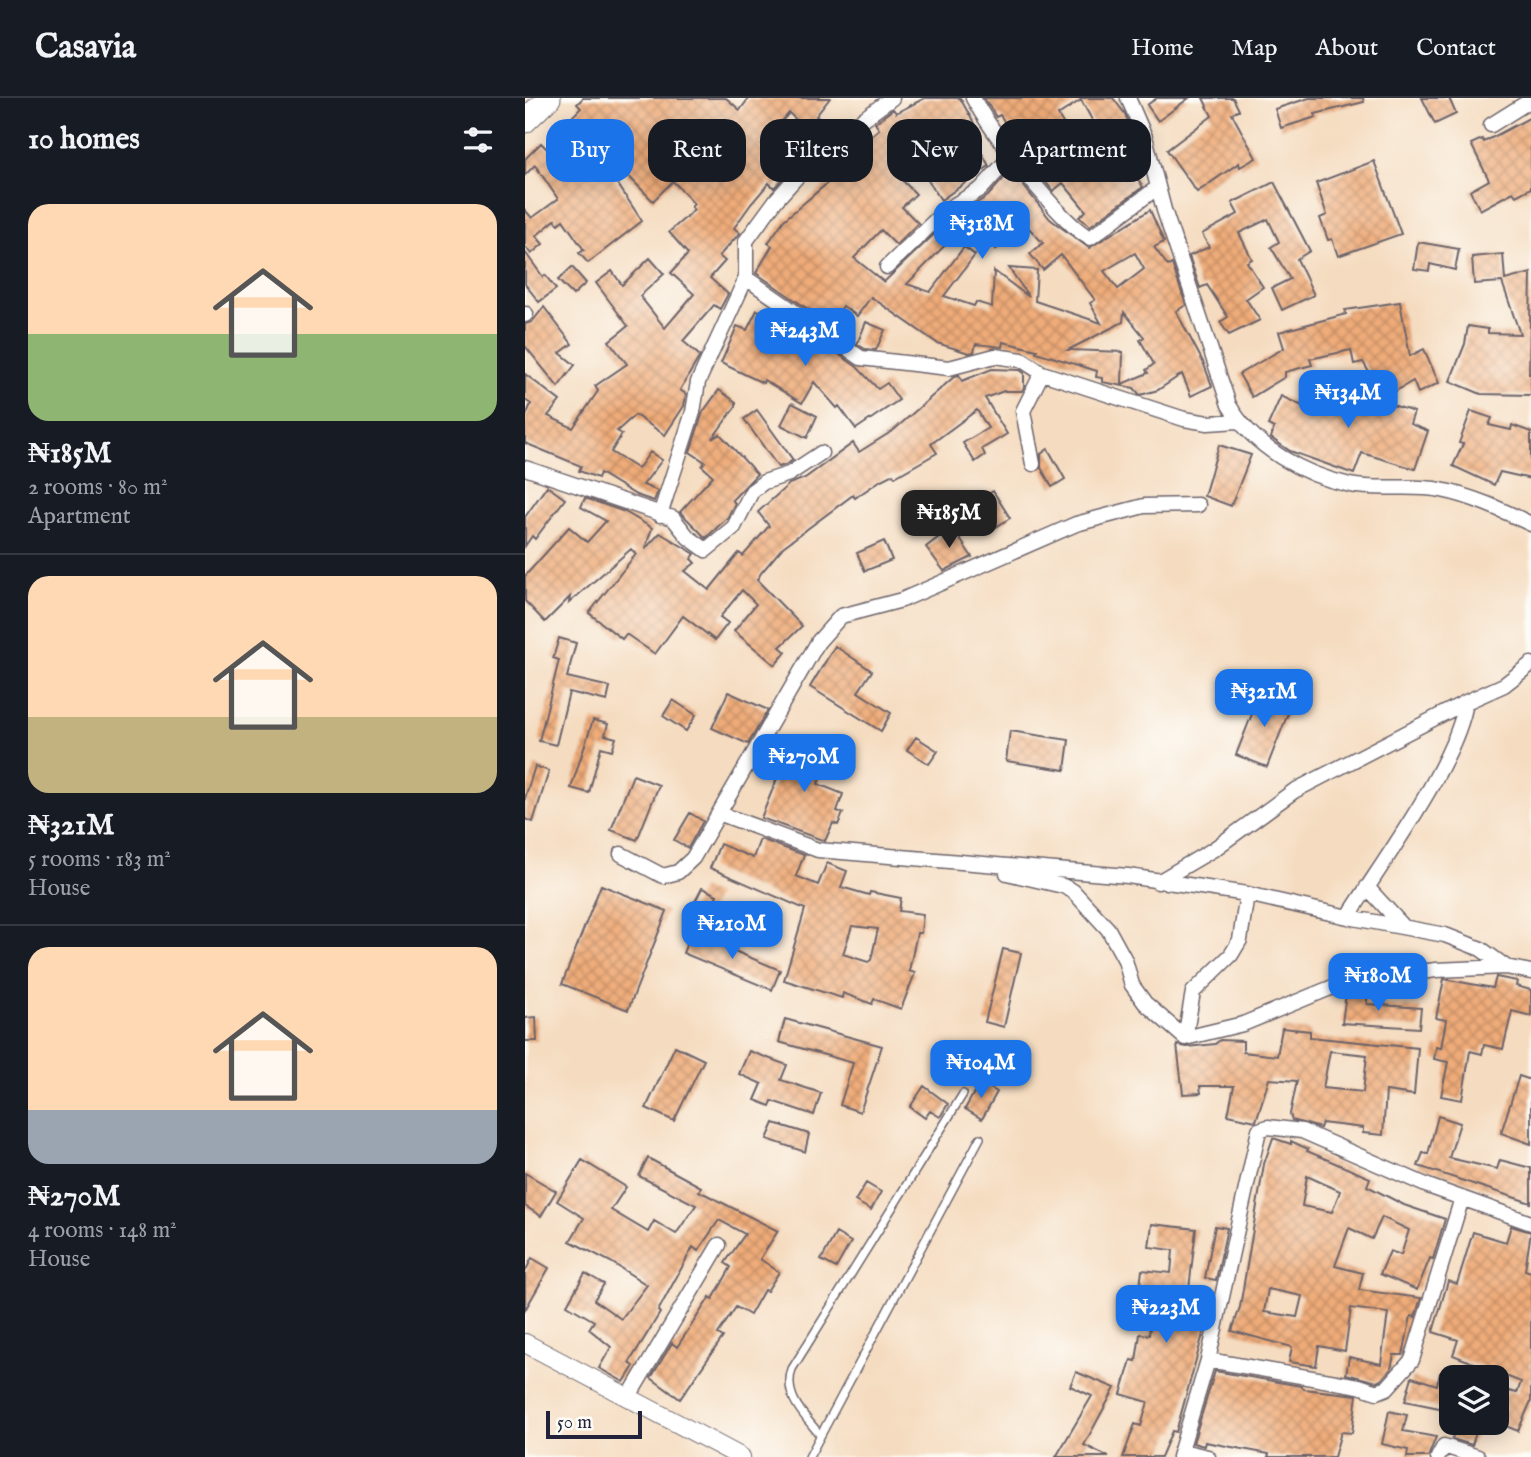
<!DOCTYPE html>
<html lang="en">
<head>
<meta charset="utf-8">
<style>
	:root { --surface:#171b24; --page:#242831; --text:#f1f3f6; --muted:#9ea1a6; --line:#363941; --accent:#1a73e8 }
	body { margin:0; font-family:"IM FELL English",serif; background:var(--page); color:var(--text); height:100vh; display:flex; flex-direction:column; font-size:26px; white-space:nowrap }
	* { box-sizing:border-box; margin:0 }
	p { font-size:23px; color:var(--muted) }
	.icon { flex:none; width:38px; height:38px; fill:none; stroke:currentColor; stroke-width:2; stroke-linecap:round; stroke-linejoin:round }
	.map { position:relative; flex:1; overflow:hidden }
	.details { display:flex; flex-direction:column; background:var(--surface); width:525px }
	.details>* { flex:none }
	.top-card { position:absolute; left:21px; top:21px; width:665px; height:63px; display:flex; gap:14px }
	.buttons { position:absolute; left:914px; top:1267px; display:grid; gap:14px }
	.buttons a { display:grid; place-items:center; width:70px; height:70px; border-radius:14px; background:var(--surface); box-shadow:0 4px 18px #0003; font-size:35px }
	.scale { position:absolute; left:21px; bottom:18px; width:96px; box-sizing:border-box; padding-left:7px; border:4px solid #22223b; border-top:0; font-size:19px; line-height:24px; white-space:nowrap; color:#22223b; -webkit-text-stroke:5px #fdfcf7; paint-order:stroke }
	.price { position:absolute; translate:-50% -60px; padding:0 16px; border-radius:14px; background:var(--accent); color:#fff; font-size:23px; line-height:46px; filter:drop-shadow(0 2px 4px #0008) }
	.price::after { content:''; position:absolute; left:50%; top:42px; width:21px; height:16px; margin-left:-10px; background:inherit; clip-path:polygon(0 0,100% 0,50% 100%) }
	.price.selected { background:#222; color:#fff }
	ul { padding:0; list-style:none }
	li { display:grid; align-content:center; gap:14px; height:371px; padding:0 28px }
	li+li { border-top:2px solid var(--line) }
	li span { display:grid; place-items:center; height:217px; border-radius:21px; color:#555 }
	li>.icon { margin-inline-start:auto }
	span .icon { width:126px; height:126px; fill:#fffc; stroke-width:1 }
	li b { font-size:30px }
	h2 { display:flex; justify-content:space-between; align-items:center; height:84px; padding:0 28px; font-size:30px }
	.tag { padding:0 24px; border-radius:21px; background:var(--surface); box-shadow:0 4px 18px #0003; font-size:24px; line-height:63px }
	.tag.selected { background:var(--accent); color:#fff }
	header { display:flex; align-items:center; gap:42px; box-sizing:border-box; height:98px; padding:0 35px; background:var(--surface); border-bottom:2px solid var(--line) }
	header strong { font-size:33px }
	nav { display:flex; gap:38px; margin-inline-start:auto; font-size:24px }
	main { display:flex; flex:1; min-height:0 }
	.map>svg:first-child { display:block }
	.building { fill:url(#building-cross-hatch); fill-rule:evenodd }
	.lines { fill:none; stroke-linecap:round; stroke-linejoin:round }
	.service-casing { stroke:#6c636a; stroke-width:10 }
	.minor-casing { stroke:#6c636a; stroke-width:17 }
	.tertiary-casing { stroke:#6c636a; stroke-width:20 }
	.primary-casing { stroke:#6c636a; stroke-width:25 }
	.service { stroke:#fff; stroke-width:7 }
	.minor { stroke:#fff; stroke-width:14 }
	.tertiary { stroke:#fff; stroke-width:18 }
	.primary { stroke:#fff; stroke-width:23 }
</style>
</head>
<body>
<header>
<strong>Casavia</strong>
<nav><a>Home</a><a>Map</a><a>About</a><a>Contact</a></nav>
</header>
<main>
<section class="details">
<h2>10 homes<svg class="icon" aria-label="filters" viewBox="0 0 24 24"><path d="M4 7h16M4 17h16"/><circle cx="9" cy="7" r="2"/><circle cx="15" cy="17" r="2"/></svg></h2>
<ul>
<li><span style="background:linear-gradient(#ffd9b3 60%,#8fb573 0)"><svg class="icon" aria-label="home" viewBox="0 0 24 24"><path d="M3 11l9-7 9 7M6 9v11h12V9"/></svg></span><div><b>₦185M</b><p>2 rooms · 80 m²</p><p>Apartment</p></div></li>
<li><span style="background:linear-gradient(#ffd9b3 65%,#c2b280 0)"><svg class="icon" aria-label="home" viewBox="0 0 24 24"><path d="M3 11l9-7 9 7M6 9v11h12V9"/></svg></span><div><b>₦321M</b><p>5 rooms · 183 m²</p><p>House</p></div></li>
<li><span style="background:linear-gradient(#ffd9b3 75%,#9aa5b1 0)"><svg class="icon" aria-label="home" viewBox="0 0 24 24"><path d="M3 11l9-7 9 7M6 9v11h12V9"/></svg></span><div><b>₦270M</b><p>4 rooms · 148 m²</p><p>House</p></div></li>
</ul>
</section>
<div class="map">
<svg width="1006" height="1359" viewBox="0 0 1006 1359">
	<defs>
		<pattern id="building-cross-hatch" width="8" height="8" patternUnits="userSpaceOnUse" patternTransform="scale(1.75)"><rect width="8" height="8" fill="#f0ac79"/><path d="M0 0l8 8M0 8l8-8" fill="none" stroke="#c28c64"/></pattern>
	</defs>
	<rect width="100%" height="100%" fill="#fdfcf7"/>
	<filter id="ink" filterUnits="userSpaceOnUse"><feTurbulence type="fractalNoise" baseFrequency=".0143" numOctaves="2"/><feDisplacementMap in="SourceGraphic" scale="14" xChannelSelector="R" yChannelSelector="G"/><feConvolveMatrix kernelMatrix="1 2 1 2 8 2 1 2 1" color-interpolation-filters="sRGB"/></filter>
	<filter id="wash" filterUnits="userSpaceOnUse"><feTurbulence type="fractalNoise" baseFrequency=".00686" numOctaves="4" result="noise"/><feDisplacementMap in="SourceGraphic" scale="28" xChannelSelector="R" yChannelSelector="G"/><feGaussianBlur stdDeviation="1.57" result="paint"/><feColorMatrix in="noise" values="0 0 0 0 0 0 0 0 0 0 0 0 0 0 0 0 0 1.4 0 .05"/><feComposite in="paint" operator="in"/></filter>
	<g filter="url(#wash)">
		<rect width="100%" height="100%" fill="#f5dcc0"/>
		<g id="blocks">
			<path class="building" d="M 58,0 L 201,0 L 215,12 L 224,0 L 305,0 L 291,18 L 304,29 L 249,90 L 244,85 L 226,106 L 209,130 L 215,135 L 194,158 L 200,163 L 185,180 L 203,196 L 195,211 L 189,207 L 158,243 L 175,258 L 155,292 L 161,296 L 159,308 L 140,337 L 110,317 L 92,333 L 97,336 L 86,354 L 113,371 L 125,354 L 137,362 L 118,387 L 133,393 L 129,403 L 111,397 L 75,375 L 73,380 L 54,373 L 56,368 L 0,345 L 0,320 L 6,306 L 0,302 L 0,276 L 35,303 L 23,318 L 48,330 L 73,293 L 70,288 L 102,266 L 84,243 L 103,228 L 71,185 L 87,173 L 97,187 L 125,160 L 139,176 L 115,198 L 140,230 L 169,196 L 146,175 L 163,156 L 144,134 L 169,112 L 166,109 L 169,106 L 148,83 L 128,103 L 73,47 L 69,50 L 117,123 L 63,165 L 54,155 L 59,152 L 38,122 L 33,126 L 30,122 L 11,138 L 18,146 L 6,156 L 0,148 L 0,112 L 7,120 L 33,101 L 10,67 L 0,77 L 0,61 L 16,45 L 23,52 L 40,35 L 36,30 L 56,10 L 52,6 ZM 264,15 L 279,29 L 252,58 L 237,46 Z
				M 400,0 L 435,0 L 451,29 L 424,44 L 439,68 L 458,57 L 464,68 L 416,102 L 391,64 L 373,78 L 391,96 L 377,109 L 393,125 L 371,147 L 356,132 L 329,160 L 359,184 L 420,126 L 430,137 L 382,186 L 405,194 L 439,149 L 450,157 L 419,198 L 449,208 L 451,204 L 467,209 L 469,173 L 504,199 L 484,170 L 512,172 L 510,203 L 576,225 L 565,205 L 570,202 L 536,157 L 518,172 L 505,156 L 518,145 L 502,128 L 471,151 L 473,128 L 462,141 L 454,130 L 458,124 L 449,117 L 445,122 L 439,113 L 463,98 L 486,72 L 525,121 L 564,150 L 625,112 L 639,144 L 629,149 L 643,168 L 647,166 L 661,207 L 651,213 L 678,264 L 687,288 L 666,298 L 657,276 L 633,292 L 615,297 L 609,290 L 577,284 L 577,280 L 571,279 L 572,273 L 511,254 L 512,252 L 478,244 L 477,249 L 451,246 L 449,254 L 444,255 L 412,245 L 346,199 L 332,218 L 318,208 L 306,227 L 231,175 L 247,148 L 243,145 L 259,122 L 306,82 L 298,72 L 322,52 L 325,56 L 354,31 L 350,25 L 368,11 L 371,15 ZM 610,155 L 619,171 L 593,191 L 579,173 ZM 599,214 L 619,239 L 615,242 L 629,266 L 621,272 L 623,275 L 597,286 L 598,254 L 543,252 L 598,224 Z
				M 459,0 L 588,0 L 600,16 L 612,45 L 596,55 L 618,89 L 565,128 L 554,119 L 561,113 L 538,85 L 528,93 L 508,68 L 475,17 L 471,19 ZM 556,2 L 576,38 L 554,52 L 533,17 Z
				M 632,0 L 664,0 L 633,23 L 622,7 Z
				M 678,0 L 708,0 L 714,12 L 707,16 L 731,60 L 715,69 L 714,65 L 672,94 L 642,52 L 687,18 Z
				M 784,0 L 838,0 L 839,4 L 790,16 L 791,19 L 756,30 L 750,11 Z
				M 897,0 L 924,0 L 931,16 L 910,26 Z
				M 1006,19 L 1006,90 L 991,98 L 988,94 L 955,112 L 945,93 L 964,82 L 946,46 L 957,41 L 959,44 Z
				M 849,63 L 876,136 L 813,158 L 807,141 L 803,142 L 795,120 L 802,117 L 791,85 Z
				M 749,84 L 785,153 L 772,161 L 789,197 L 757,212 L 747,190 L 765,181 L 746,149 L 754,144 L 743,121 L 714,135 L 727,161 L 722,164 L 738,189 L 721,201 L 735,222 L 704,237 L 695,224 L 703,219 L 682,187 L 675,190 L 664,158 L 684,149 L 677,136 L 713,116 L 707,105 Z
				M 893,144 L 934,151 L 930,172 L 905,166 L 904,173 L 889,171 Z
				M 0,154 L 18,179 L 20,177 L 31,191 L 14,204 L 0,186 Z
				M 978,156 L 980,182 L 1006,175 L 1004,276 L 1006,276 L 1006,297 L 956,296 L 925,283 L 940,246 L 943,228 L 963,231 L 963,235 L 995,236 L 977,184 L 949,186 L 947,159 Z
				M 47,169 L 61,185 L 48,197 L 33,182 Z
				M 875,204 L 885,258 L 899,251 L 914,285 L 893,295 L 888,283 L 859,300 L 838,264 L 829,266 L 826,252 L 785,261 L 787,267 L 760,274 L 760,279 L 727,299 L 714,276 L 759,250 L 754,234 L 821,216 L 820,212 Z
				M 19,209 L 47,246 L 35,255 L 50,267 L 33,289 L 0,248 L 0,226 L 7,224 Z
				M 232,212 L 267,230 L 269,225 L 332,269 L 353,291 L 362,285 L 374,302 L 331,331 L 314,308 L 312,310 L 289,284 L 277,305 L 239,282 L 238,285 L 196,265 L 212,228 L 222,232 Z
				M 341,224 L 360,232 L 351,252 L 340,251 L 332,246 Z
				M 467,271 L 495,272 L 499,275 L 499,290 L 497,293 L 479,293 L 460,300 L 482,336 L 457,351 L 460,357 L 450,364 L 438,345 L 463,330 L 452,312 L 406,346 L 412,355 L 370,379 L 368,376 L 356,382 L 330,400 L 328,397 L 258,449 L 236,475 L 232,482 L 277,528 L 255,549 L 261,554 L 250,567 L 209,533 L 231,506 L 217,492 L 195,519 L 203,525 L 190,542 L 158,518 L 130,556 L 101,536 L 97,541 L 64,515 L 111,456 L 106,451 L 44,505 L 45,499 L 20,524 L 0,503 L 0,478 L 44,429 L 62,444 L 81,423 L 56,409 L 60,400 L 100,414 L 127,430 L 120,451 L 135,435 L 170,456 L 166,461 L 170,465 L 160,473 L 184,492 L 214,455 L 218,458 L 244,428 L 233,414 L 264,386 L 280,380 L 328,345 L 334,354 L 369,332 L 430,278 L 434,277 L 437,283 Z
				M 827,285 L 859,300 L 855,303 L 889,314 L 885,326 L 903,333 L 890,371 L 837,355 L 829,376 L 765,353 L 746,340 L 749,330 L 743,327 L 756,298 L 786,312 L 794,293 L 818,303 Z
				M 194,292 L 211,304 L 211,308 L 187,341 L 195,336 L 232,376 L 207,402 L 210,405 L 203,419 L 181,440 L 155,414 L 188,378 L 177,368 L 180,364 L 165,354 L 178,314 Z
				M 267,305 L 292,318 L 282,340 L 256,327 Z
				M 232,312 L 268,362 L 260,367 L 253,369 L 219,321 Z
				M 946,313 L 967,320 L 964,327 L 986,332 L 987,327 L 1006,334 L 1006,381 L 975,374 L 969,387 L 928,368 L 938,346 L 934,345 Z
				M 694,347 L 726,357 L 706,408 L 679,398 Z
				M 523,351 L 540,381 L 527,389 L 516,370 L 516,356 Z
				M 22,388 L 40,401 L 10,441 L 7,438 L 0,448 L 0,419 Z
				M 468,393 L 485,420 L 471,429 L 455,401 Z
				M 427,429 L 447,459 L 419,473 L 401,449 Z
				M 359,443 L 367,462 L 340,473 L 332,455 Z
				M 34,540 L 51,545 L 42,579 L 85,589 L 82,603 L 44,594 L 31,647 L 14,643 L 34,562 L 28,560 Z
				M 310,548 L 347,573 L 333,594 L 366,615 L 356,633 L 285,589 Z
				M 736,593 L 767,605 L 742,669 L 711,657 Z
				M 203,594 L 243,612 L 223,646 L 187,630 Z
				M 148,602 L 171,617 L 161,633 L 138,618 Z
				M 68,622 L 83,626 L 80,637 L 91,640 L 87,652 L 76,649 L 64,695 L 46,690 Z
				M 485,633 L 544,642 L 540,672 L 481,663 Z
				M 391,639 L 413,653 L 404,666 L 382,652 Z
				M 268,641 L 304,654 L 293,686 L 318,696 L 312,713 L 318,715 L 313,727 L 308,725 L 300,743 L 236,720 Z
				M 10,668 L 24,673 L 8,724 L 0,721 L 0,700 Z
				M 108,677 L 134,687 L 112,742 L 86,732 Z
				M 165,715 L 178,723 L 163,750 L 149,742 Z
				M 235,741 L 279,757 L 271,778 L 293,787 L 302,765 L 322,773 L 316,789 L 344,797 L 345,794 L 376,800 L 374,813 L 398,816 L 396,835 L 392,835 L 384,873 L 390,875 L 376,911 L 349,901 L 347,906 L 318,895 L 317,900 L 259,882 L 280,811 L 185,770 L 195,746 L 228,760 ZM 327,828 L 353,831 L 346,862 L 343,864 L 318,856 Z
				M 76,787 L 142,813 L 103,912 L 37,886 Z
				M 177,790 L 192,797 L 175,831 L 160,823 Z
				M 166,835 L 255,872 L 247,892 L 158,855 Z
				M 478,851 L 496,855 L 479,929 L 460,924 Z
				M 971,879 L 992,883 L 991,888 L 1006,892 L 1006,918 L 987,913 L 978,951 L 959,947 L 957,956 L 945,953 L 937,1002 L 916,998 L 923,964 L 909,961 L 911,949 L 916,950 L 921,922 L 911,920 L 919,881 L 968,890 Z
				M 821,895 L 842,896 L 842,906 L 896,910 L 894,930 L 817,925 Z
				M 11,919 L 12,943 L 0,943 L 0,920 Z
				M 260,921 L 357,948 L 335,1014 L 315,1007 L 328,965 L 254,944 Z
				M 757,930 L 785,933 L 785,939 L 893,950 L 889,997 L 861,993 L 858,1037 L 838,1035 L 838,1030 L 797,1025 L 795,1030 L 767,1022 L 765,1016 L 772,983 L 744,981 L 731,1023 L 703,1017 L 709,988 L 675,988 L 676,995 L 658,996 L 652,947 L 662,949 L 690,946 L 695,942 L 718,943 L 718,954 L 752,958 ZM 805,953 L 842,957 L 838,994 L 798,990 Z
				M 150,948 L 179,962 L 149,1023 L 121,1010 Z
				M 224,953 L 262,967 L 256,982 L 296,995 L 289,1017 L 247,1003 L 245,1008 L 230,1002 L 237,986 L 214,976 Z
				M 994,978 L 1006,982 L 1006,1046 L 976,1035 Z
				M 455,984 L 472,994 L 457,1021 L 440,1011 Z
				M 399,988 L 423,1006 L 415,1019 L 405,1013 L 400,1020 L 385,1009 Z
				M 913,1018 L 935,1025 L 924,1060 L 972,1071 L 975,1062 L 1006,1070 L 1006,1105 L 893,1068 L 898,1055 L 903,1056 Z
				M 249,1025 L 284,1036 L 280,1054 L 242,1041 Z
				M 748,1040 L 766,1046 L 766,1043 L 783,1051 L 782,1053 L 845,1080 L 842,1088 L 879,1107 L 920,1121 L 908,1161 L 905,1160 L 892,1192 L 855,1176 L 865,1153 L 876,1157 L 884,1132 L 857,1119 L 847,1141 L 824,1130 L 810,1168 L 838,1175 L 834,1192 L 896,1200 L 890,1219 L 886,1218 L 878,1257 L 869,1257 L 866,1271 L 856,1282 L 852,1284 L 821,1276 L 824,1259 L 856,1266 L 863,1215 L 826,1210 L 820,1253 L 794,1248 L 791,1268 L 764,1264 L 767,1249 L 707,1233 L 715,1209 L 739,1066 ZM 782,1078 L 815,1093 L 807,1114 L 777,1108 ZM 743,1191 L 777,1198 L 772,1219 L 739,1214 Z
				M 123,1060 L 176,1089 L 174,1093 L 253,1133 L 235,1161 L 254,1174 L 242,1193 L 239,1192 L 225,1217 L 211,1209 L 193,1236 L 198,1239 L 155,1301 L 126,1280 L 147,1245 L 152,1249 L 185,1199 L 188,1201 L 206,1169 L 200,1165 L 220,1136 L 194,1122 L 173,1153 L 168,1149 L 133,1213 L 135,1215 L 104,1265 L 109,1268 L 99,1284 L 74,1270 L 86,1249 L 64,1231 L 69,1223 L 42,1207 L 60,1175 L 79,1186 L 69,1202 L 96,1221 L 122,1187 L 86,1164 L 45,1143 L 59,1120 L 32,1103 L 57,1062 L 101,1089 L 86,1112 L 123,1134 L 129,1123 L 151,1136 L 171,1107 L 114,1078 Z
				M 0,1075 L 31,1093 L 16,1118 L 0,1108 Z
				M 341,1085 L 356,1094 L 346,1112 L 330,1103 Z
				M 627,1126 L 671,1131 L 664,1191 L 670,1192 L 670,1210 L 685,1211 L 651,1334 L 647,1333 L 636,1359 L 598,1359 L 610,1326 L 616,1328 L 623,1304 L 596,1296 L 606,1262 L 611,1263 L 615,1236 L 624,1237 L 629,1199 L 614,1197 L 617,1172 L 646,1175 L 648,1152 L 624,1149 Z
				M 690,1128 L 702,1130 L 691,1182 L 680,1180 Z
				M 986,1128 L 1006,1134 L 1000,1172 L 1006,1174 L 1006,1303 L 993,1333 L 971,1324 L 971,1290 L 992,1295 L 996,1284 L 928,1257 L 933,1242 L 908,1234 L 923,1183 L 932,1186 L 948,1134 L 981,1144 Z
				M 311,1135 L 326,1144 L 311,1170 L 296,1162 Z
				M 7,1160 L 24,1170 L 0,1212 L 0,1174 Z
				M 690,1273 L 776,1288 L 779,1291 L 832,1297 L 827,1335 L 816,1334 L 809,1359 L 743,1359 L 744,1356 L 680,1344 L 679,1348 L 668,1345 Z
				M 551,1274 L 590,1290 L 559,1347 L 584,1359 L 531,1359 L 567,1298 L 545,1288 Z
				M 915,1275 L 926,1278 L 924,1312 L 880,1303 L 887,1279 L 912,1287 Z
				M 864,1313 L 882,1317 L 878,1333 L 911,1339 L 903,1359 L 882,1359 L 883,1352 L 857,1346 Z
				M 932,1325 L 954,1325 L 947,1347 L 927,1341 Z"/>
		</g>
	</g>
	<g filter="url(#ink)">
		<use href="#blocks" fill-opacity="0" stroke="#6c636a" stroke-width="2"/>
		<g class="lines">
			<g class="service-casing">
				<path id="service" d="M 295,1337 C 279,1317 258,1298 267,1271 L 438,996
					M 284,1359 L 455,1040"/>
			</g>
			<g class="minor-casing">
				<path id="minor" d="M 367,0 L 296,52 L 251,102 L 221,143 L 221,180 L 336,260 L 424,270 L 470,258 L 497,262 L 517,275 L 659,321 L 683,325 L 713,323
					M 448,0 C 465,32 535,125 565,140 L 633,89
					M 603,0 L 620,39 L 639,112 L 704,307 C 728,349 778,377 825,387 C 854,393 887,386 916,392 C 947,398 977,412 1006,426
					M 966,27 L 1006,2
					M 362,169 L 421,112 L 456,91 L 487,57
					M 0,217 L 1,216
					M 508,366 L 498,313 L 517,275
					M 0,370 L 148,420 L 163,439 L 181,452 L 209,429 L 227,393 L 239,384 L 264,376 L 296,355
					M 135,417 L 168,314 L 173,284 L 221,180
					M 196,716 L 293,752 L 603,778 L 722,796 L 823,819 L 920,837 L 956,851 L 981,869
					M 96,756 L 138,778 L 153,774 L 168,760 L 293,544 L 316,518 L 377,502 L 551,426 L 619,408 L 673,407
					M 482,775 L 538,788 L 548,793 L 583,831 L 600,862 L 607,887 L 620,905 L 660,940
					M 633,784 L 689,751 L 769,693 L 941,604
					M 842,789 L 877,827
					M 823,819 C 857,765 931,665 941,604 L 979,587 L 1006,566
					M 660,940 L 718,926 L 820,884 L 911,872 L 981,869 L 1006,874
					M 660,940 L 668,894 L 706,857 L 715,842 L 722,796
					M 683,1262 L 834,1288 L 852,1294 L 862,1290 L 887,1262 L 937,1100
					M 103,1300 L 194,1147
					M 657,1353 L 683,1359
					M 654,1359 L 683,1262 L 734,1032 L 743,1029 L 777,1033 L 903,1088 L 1006,1125
					M 913,1359 L 919,1348 L 953,1359"/>
			</g>
			<g class="tertiary-casing">
				<path id="tertiary" d="M 0,1245 L 216,1359"/>
			</g>
			<g class="primary-casing">
				<path id="primary" d="M 0,23 L 24,0"/>
			</g>
			<use href="#service" class="service"/>
			<use href="#minor" class="minor"/>
			<use href="#tertiary" class="tertiary"/>
			<use href="#primary" class="primary"/>
		</g>
	</g>
</svg>
<div class="buttons">
<a><svg class="icon" aria-label="layers" viewBox="0 0 24 24"><path d="M12 4l9 5-9 5-9-5zM3 14l9 5 9-5"/></svg></a>
</div>
<div class="scale">50 m</div>
<b class="price" style="left:457px;top:163px">₦318M</b>
<b class="price" style="left:280px;top:270px">₦243M</b>
<b class="price" style="left:823px;top:332px">₦134M</b>
<b class="price selected" style="left:424px;top:452px">₦185M</b>
<b class="price" style="left:739px;top:631px">₦321M</b>
<b class="price" style="left:279px;top:696px">₦270M</b>
<b class="price" style="left:207px;top:863px">₦210M</b>
<b class="price" style="left:853px;top:915px">₦180M</b>
<b class="price" style="left:456px;top:1002px">₦104M</b>
<b class="price" style="left:641px;top:1247px">₦223M</b>
<div class="top-card">
<a class="tag selected">Buy</a>
<a class="tag">Rent</a>
<a class="tag">Filters</a>
<a class="tag">New</a>
<a class="tag">Apartment</a>
</div>
</div>
</main>
</body>
</html>
